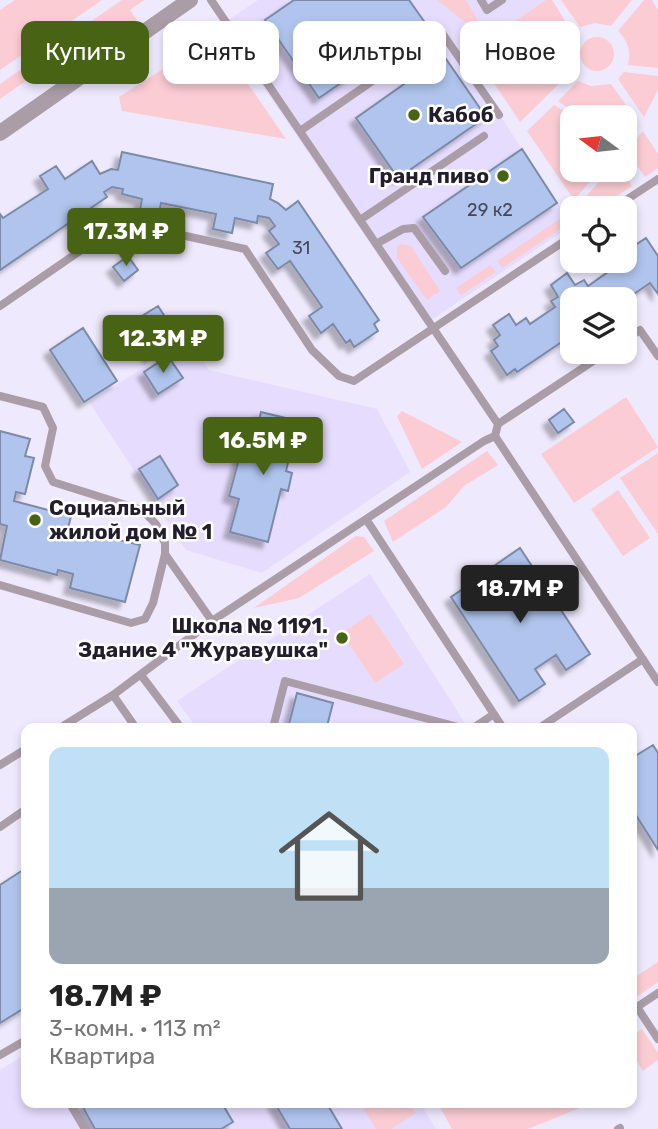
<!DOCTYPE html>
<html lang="ru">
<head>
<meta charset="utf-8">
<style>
	:root { --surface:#fff; --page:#f6f6f6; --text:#222; --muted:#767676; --accent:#486314 }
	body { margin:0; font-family:Rubik,sans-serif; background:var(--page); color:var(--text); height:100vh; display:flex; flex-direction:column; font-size:26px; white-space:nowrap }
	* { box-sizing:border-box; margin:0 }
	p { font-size:23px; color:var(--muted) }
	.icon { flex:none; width:38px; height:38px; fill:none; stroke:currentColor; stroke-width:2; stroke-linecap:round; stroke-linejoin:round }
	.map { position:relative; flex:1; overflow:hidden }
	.drawer { position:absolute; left:21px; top:723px; width:616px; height:385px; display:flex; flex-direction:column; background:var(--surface); border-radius:14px; box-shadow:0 4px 10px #0003 }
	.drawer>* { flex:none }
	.guide { position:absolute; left:21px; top:21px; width:616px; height:63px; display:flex; gap:14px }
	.needle { width:46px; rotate:285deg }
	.controls { position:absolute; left:560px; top:105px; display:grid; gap:14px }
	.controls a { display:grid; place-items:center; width:77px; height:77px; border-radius:14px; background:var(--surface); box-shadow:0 4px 10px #0003; font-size:35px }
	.price { position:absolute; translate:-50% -60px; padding:0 16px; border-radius:7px; background:var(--accent); color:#fff; font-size:23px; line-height:46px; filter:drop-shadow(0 2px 4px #0008) }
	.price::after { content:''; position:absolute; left:50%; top:42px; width:21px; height:16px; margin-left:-10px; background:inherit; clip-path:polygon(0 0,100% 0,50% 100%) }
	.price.selected { background:#222; color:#fff }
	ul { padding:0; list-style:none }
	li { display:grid; align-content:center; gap:14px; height:371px; padding:0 28px }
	li span { display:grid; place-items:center; height:217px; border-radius:14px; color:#555 }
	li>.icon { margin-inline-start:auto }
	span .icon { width:126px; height:126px; fill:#fffc; stroke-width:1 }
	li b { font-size:30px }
	.tag { padding:0 24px; border-radius:14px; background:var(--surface); box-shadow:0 4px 10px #0003; font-size:24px; line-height:63px }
	.tag.selected { background:var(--accent); color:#fff }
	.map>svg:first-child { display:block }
	.built { fill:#e6dcfe }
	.green { fill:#fbccd4 }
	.building { fill:#b0c4ed; stroke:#7c8aa7; stroke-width:2; filter:url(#shadow) }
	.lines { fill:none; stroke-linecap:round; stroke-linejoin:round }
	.service { stroke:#aa9da7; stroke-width:8 }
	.minor { stroke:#aa9da7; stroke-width:16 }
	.poi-dot { fill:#486314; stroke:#fff; stroke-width:2.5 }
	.labels { text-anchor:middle; stroke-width:5; stroke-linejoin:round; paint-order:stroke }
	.number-label { font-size:18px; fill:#46485c }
	.poi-label { font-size:21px; font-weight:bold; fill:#221e2b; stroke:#fff; text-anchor:start }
</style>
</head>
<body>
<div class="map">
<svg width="658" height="1129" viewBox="0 0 658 1129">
	<defs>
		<filter id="shadow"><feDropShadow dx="-6" dy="6" stdDeviation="2" flood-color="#0004"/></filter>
	</defs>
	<rect width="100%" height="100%" fill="#eee9fd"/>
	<path class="built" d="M 258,0 L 546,0 L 515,21 L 518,27 L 466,64 L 572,225 L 425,324 L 221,25 Z
		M 189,339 L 209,370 L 377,409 L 410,472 L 262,573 L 186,550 L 89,402 Z
		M 370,574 L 468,728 L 197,728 L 177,701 Z
		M 26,1054 L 26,1102 L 420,1103 L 436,1129 L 0,1129 L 0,1070 Z"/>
	<path class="green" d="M 15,0 L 102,0 L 0,70 L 0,10 Z
		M 122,0 L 144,0 L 130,10 L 137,20 L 91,51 L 83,41 L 0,99 L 0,84 Z
		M 437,0 L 466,0 L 480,24 L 474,29 Z
		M 546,0 L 552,0 L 574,35 L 567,47 L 565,62 L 560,62 L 496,46 L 495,43 L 518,27 L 515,21 Z
		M 561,0 L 632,0 L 611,26 L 595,23 L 580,27 Z
		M 644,0 L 652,0 L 658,10 L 658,68 L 628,65 C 631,51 628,41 618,31 Z
		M 215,36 L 286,139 L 122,111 L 119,97 Z
		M580 54a17 17 0 1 1 34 0a17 17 0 1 1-34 0Z
		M 474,38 L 491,53 L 569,74 L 520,122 L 467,43 Z
		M 624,72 L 658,76 L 658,90 L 644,117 L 618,79 Z
		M 578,81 L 591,86 L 611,84 L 626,105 C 602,116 580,117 558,101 Z
		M 554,105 L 575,117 L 572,117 L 572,170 L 600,170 L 574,200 L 527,131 Z
		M 643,131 L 658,154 L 658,168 L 645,177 L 638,167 L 626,176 L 632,186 L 598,208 L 579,208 L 577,206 L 610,170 L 625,170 L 625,152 Z
		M 566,215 L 571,222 L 502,268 L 497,261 Z
		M 401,244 L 411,246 L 440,291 L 427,300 L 397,258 L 397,247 Z
		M 490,265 L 496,272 L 461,295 L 456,288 Z
		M 626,397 L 658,447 L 574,503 L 541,454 Z
		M 402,411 L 462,442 L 422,469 L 397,416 Z
		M 487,451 L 498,465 L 464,486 L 446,507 L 393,542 L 384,521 Z
		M 658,453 L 658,534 L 620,478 Z
		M 618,490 L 650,538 L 623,556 L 591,509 Z
		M 356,536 L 364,537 L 374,551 L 299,598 L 254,608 Z
		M 370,614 L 404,664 L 375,683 L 342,633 Z
		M 658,962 L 658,982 L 632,1000 L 632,979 Z
		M 642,1029 L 658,1053 L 658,1060 L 643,1071 L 632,1054 L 632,1031 L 635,1034 Z
		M 360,1103 L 409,1103 L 416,1113 L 391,1129 L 376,1129 Z
		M 438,1103 L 592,1103 L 528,1129 L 452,1129 Z"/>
	<path class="building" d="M 294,0 L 409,0 L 426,24 L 319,98 L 265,20 Z
		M 500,23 L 507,33 L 496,41 L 489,30 Z
		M 444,56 L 486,117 L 398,178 L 356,118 Z
		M 522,149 L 557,203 L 461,268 L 423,217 Z
		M 122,152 L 273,184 L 270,199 L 278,203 L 286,210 L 298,201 L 379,320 L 374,324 L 378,331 L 354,347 L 350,340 L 346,343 L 333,324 L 321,333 L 309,316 L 322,307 L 290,261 L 278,269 L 266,253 L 279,244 L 269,231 L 275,226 L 269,218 L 258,216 L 257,223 L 235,218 L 232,233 L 213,229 L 216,214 L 161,203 L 158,219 L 139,215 L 142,199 L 122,194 L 123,189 L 112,187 L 104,192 L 107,197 L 0,270 L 0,214 L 3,218 L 48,189 L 40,176 L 56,166 L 65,179 L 92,161 L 100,174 L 111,169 L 118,170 Z
		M 646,238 L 658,256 L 658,294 L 650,283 L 625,300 L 572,299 L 572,335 L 517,372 L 515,369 L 507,375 L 491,351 L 498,346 L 494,340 L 500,335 L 493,325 L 509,314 L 516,325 L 526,318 L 530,324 L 555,307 L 551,301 L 558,297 L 551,285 L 567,273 L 575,285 L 584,280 L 588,286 L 622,262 L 621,261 L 625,261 L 625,252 Z
		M 128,256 L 138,270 L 124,281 L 113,267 Z
		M 158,306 L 179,338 L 150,357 L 129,324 Z
		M 83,328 L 117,381 L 84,402 L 50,350 Z
		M 168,356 L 183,378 L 158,394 L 144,372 Z
		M 564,409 L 574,422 L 558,433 L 549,420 Z
		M 261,412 L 298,421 L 286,471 L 292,473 L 288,491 L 281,489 L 268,542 L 230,532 L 239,499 L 229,496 L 243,444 L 252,447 Z
		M 0,431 L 30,439 L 25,456 L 34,458 L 25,494 L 16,492 L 14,501 L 71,516 L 67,533 L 83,537 L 86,527 L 105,532 L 103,536 L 140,545 L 125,602 L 70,588 L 73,574 L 58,570 L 57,575 L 0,560 L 7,526 L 0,524 Z
		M 160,456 L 178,485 L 158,499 L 139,469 Z
		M 520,548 L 590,654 L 566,670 L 556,655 L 535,669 L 545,684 L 519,701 L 451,597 L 476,580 L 488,598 L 507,585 L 494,566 Z
		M 297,693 L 333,703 L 327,726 L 336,728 L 288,728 Z
		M 653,745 L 658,753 L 658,850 L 632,809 L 632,758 Z
		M 26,868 L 26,1007 L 0,1023 L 0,885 Z
		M 80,1102 L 227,1102 L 223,1105 L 233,1122 L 221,1129 L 95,1129 Z
		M 274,1102 L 326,1102 L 342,1129 L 290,1129 Z"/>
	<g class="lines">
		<path class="service" d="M 211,0 L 498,424 L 495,436 L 658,682
			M 481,0 L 487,10 L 502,0
			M 300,131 L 442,33 L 499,115
			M 614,208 L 658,179
			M 360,220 L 484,136
			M 376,244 L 403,229 L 414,228 L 445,271
			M 0,306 L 122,222 L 245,249 L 312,350 L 339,376 L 354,381 L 572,236
			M 625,340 L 640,330 L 658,356
			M 0,396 L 43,407 L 53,428 L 45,466 L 53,482 L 142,510 L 156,524 L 165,543 L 165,554 L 212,621
			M 498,424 L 607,352
			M 366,519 L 503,728
			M 0,585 L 131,623 L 145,619 L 153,603 L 165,554
			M 141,675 L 181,728
			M 113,695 L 136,728
			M 60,728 L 113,695 L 212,621 L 484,441 L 495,436
			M 273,728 L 285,681 L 462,728
			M 473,728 L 494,714
			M 539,728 L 643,659
			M 0,765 L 26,749
			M 0,827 L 26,809
			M 658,993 L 637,1007 L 658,1039
			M 0,1055 L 26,1040
			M 69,1102 L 85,1129
			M 618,1129 L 620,1128"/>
		<path class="minor" d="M 0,133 L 190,0"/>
	</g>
	<g class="poi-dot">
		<circle cx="414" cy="115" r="7"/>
		<circle cx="503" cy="176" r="7"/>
		<circle cx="35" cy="520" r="7"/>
		<circle cx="342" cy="638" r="7"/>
	</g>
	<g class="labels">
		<g class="number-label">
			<text x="490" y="216">29 к2</text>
			<text x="301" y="254">31</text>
		</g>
		<g class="poi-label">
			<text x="428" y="122">Кабоб</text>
			<text x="489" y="183" text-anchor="end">Гранд пиво</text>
			<text x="49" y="515">Социальный<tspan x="49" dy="24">жилой дом № 1</tspan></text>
			<text x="328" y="633" text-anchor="end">Школа № 1191.<tspan x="328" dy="24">Здание 4 "Журавушка"</tspan></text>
		</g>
	</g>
</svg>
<div class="controls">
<a><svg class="needle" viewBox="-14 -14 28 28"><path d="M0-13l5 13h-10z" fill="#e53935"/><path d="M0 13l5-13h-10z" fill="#767676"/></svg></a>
<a><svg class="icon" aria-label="locate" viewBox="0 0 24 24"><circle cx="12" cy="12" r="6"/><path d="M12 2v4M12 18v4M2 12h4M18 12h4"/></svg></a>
<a><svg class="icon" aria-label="layers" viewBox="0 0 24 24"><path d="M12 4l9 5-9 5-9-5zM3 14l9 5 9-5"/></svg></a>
</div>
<b class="price" style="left:126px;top:268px">17.3M ₽</b>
<b class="price" style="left:163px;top:375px">12.3M ₽</b>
<b class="price" style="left:263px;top:477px">16.5M ₽</b>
<b class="price selected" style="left:520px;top:625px">18.7M ₽</b>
<div class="guide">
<a class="tag selected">Купить</a>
<a class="tag">Снять</a>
<a class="tag">Фильтры</a>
<a class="tag">Новое</a>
</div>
<section class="drawer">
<ul>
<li><span style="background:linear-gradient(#bfe0f5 65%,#9aa5b1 0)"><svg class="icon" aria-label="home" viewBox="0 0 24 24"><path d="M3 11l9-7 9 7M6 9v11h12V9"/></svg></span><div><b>18.7M ₽</b><p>3-комн. · 113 m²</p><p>Квартира</p></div></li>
</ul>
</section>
</div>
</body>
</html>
